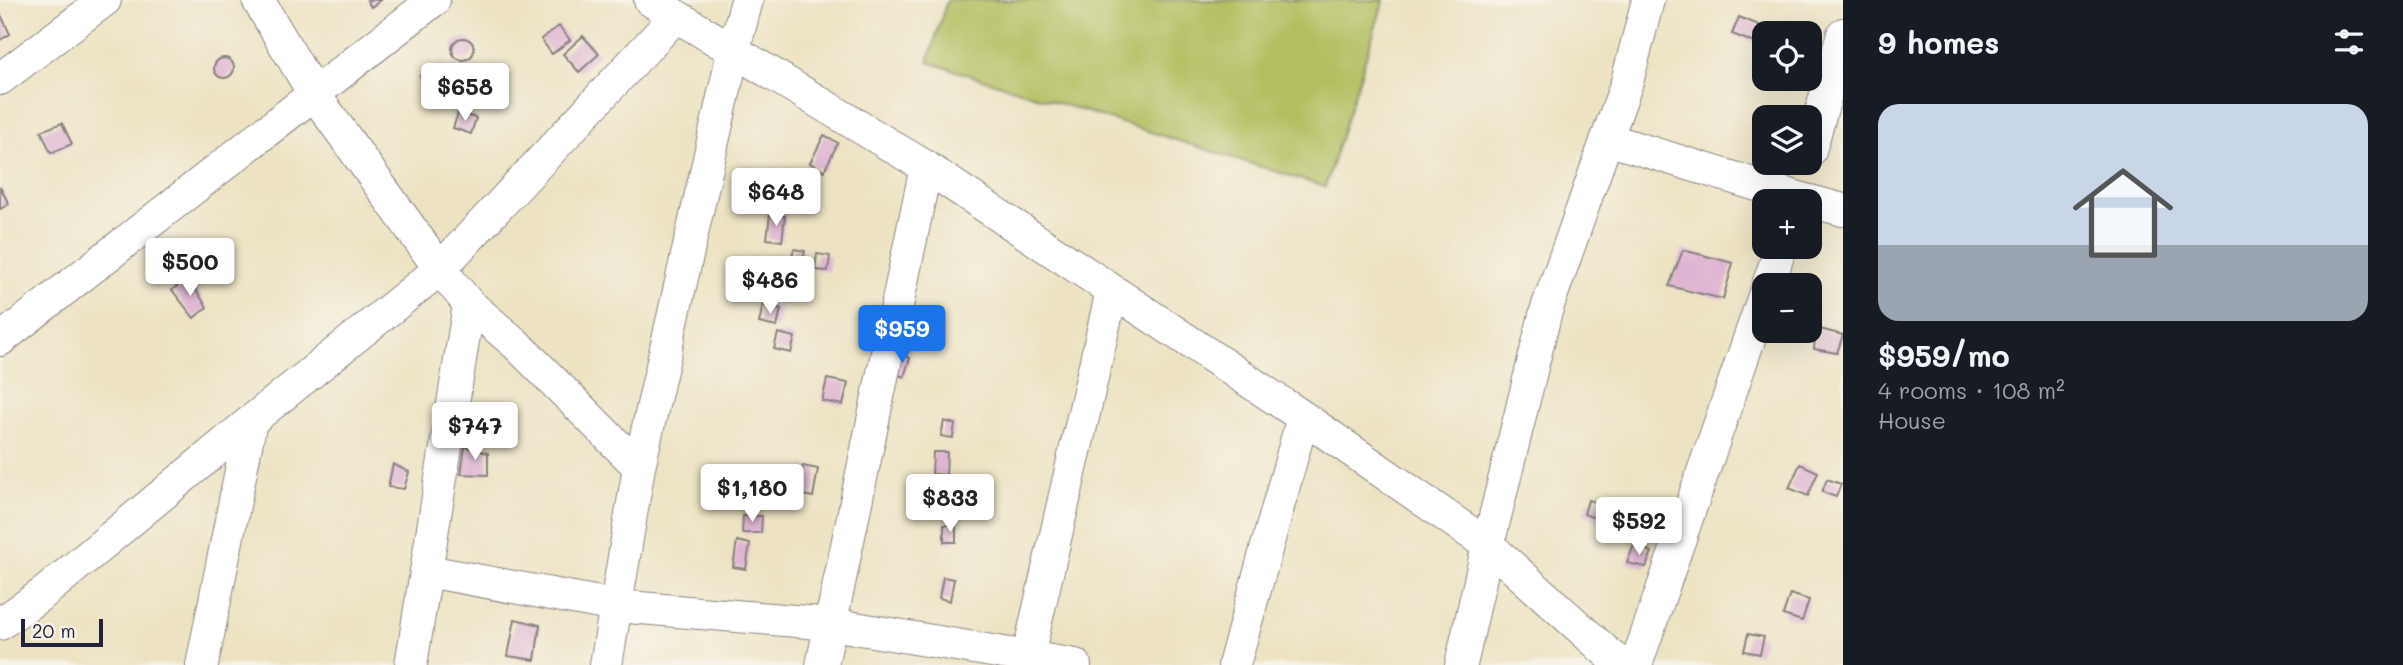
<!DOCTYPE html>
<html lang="en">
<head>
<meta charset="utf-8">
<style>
	:root { --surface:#171b24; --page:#20242c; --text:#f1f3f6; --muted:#9ea1a6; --accent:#1a73e8 }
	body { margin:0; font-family:Mali,sans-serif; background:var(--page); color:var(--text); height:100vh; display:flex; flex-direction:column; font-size:26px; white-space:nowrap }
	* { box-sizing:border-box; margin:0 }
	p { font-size:23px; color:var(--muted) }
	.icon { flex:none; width:38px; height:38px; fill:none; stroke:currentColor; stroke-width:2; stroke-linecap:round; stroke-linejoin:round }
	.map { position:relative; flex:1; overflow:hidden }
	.drawer { display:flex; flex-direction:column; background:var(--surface); width:560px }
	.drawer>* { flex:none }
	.fabs { position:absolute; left:1752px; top:21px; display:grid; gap:14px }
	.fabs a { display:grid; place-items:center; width:70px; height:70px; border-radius:14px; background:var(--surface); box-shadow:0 7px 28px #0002; font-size:35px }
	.scale { position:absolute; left:21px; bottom:18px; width:82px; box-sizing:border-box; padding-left:7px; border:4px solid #22223b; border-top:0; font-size:19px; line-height:24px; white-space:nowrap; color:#22223b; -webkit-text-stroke:5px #f7f3e8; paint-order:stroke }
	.price { position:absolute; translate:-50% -60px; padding:0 16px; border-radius:7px; background:#fff; color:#222; font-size:23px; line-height:46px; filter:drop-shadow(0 2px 4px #0008) }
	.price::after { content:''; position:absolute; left:50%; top:42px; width:21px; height:16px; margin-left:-10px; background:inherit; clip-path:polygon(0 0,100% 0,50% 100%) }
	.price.on { background:var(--accent); color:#fff }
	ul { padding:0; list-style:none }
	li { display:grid; align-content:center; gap:14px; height:371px; padding:0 35px }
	li span { display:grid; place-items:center; height:217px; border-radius:21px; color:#555 }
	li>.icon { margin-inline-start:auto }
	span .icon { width:126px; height:126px; fill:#fffc; stroke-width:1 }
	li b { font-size:30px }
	h2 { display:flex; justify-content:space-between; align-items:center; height:84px; padding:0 35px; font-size:30px }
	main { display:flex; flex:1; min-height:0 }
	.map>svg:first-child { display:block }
	.green { fill:#b2be5f; stroke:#6a704d; stroke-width:2 }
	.building { fill:#dfb5d3 }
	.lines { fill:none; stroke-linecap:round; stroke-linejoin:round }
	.minor-casing { stroke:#88827f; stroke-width:34 }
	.minor { stroke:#fff; stroke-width:32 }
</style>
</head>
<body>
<main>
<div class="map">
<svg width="1843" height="665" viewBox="0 0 1843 665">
	<rect width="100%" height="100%" fill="#f7f3e8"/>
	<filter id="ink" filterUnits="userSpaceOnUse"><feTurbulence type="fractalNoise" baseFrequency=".0143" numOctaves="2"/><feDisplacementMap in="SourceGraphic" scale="14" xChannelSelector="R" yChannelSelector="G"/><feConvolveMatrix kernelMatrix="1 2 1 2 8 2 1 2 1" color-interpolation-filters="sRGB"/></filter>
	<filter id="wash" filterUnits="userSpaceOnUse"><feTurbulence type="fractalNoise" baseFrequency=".00686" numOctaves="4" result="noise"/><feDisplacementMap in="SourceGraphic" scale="28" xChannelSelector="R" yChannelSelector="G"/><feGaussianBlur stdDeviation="1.57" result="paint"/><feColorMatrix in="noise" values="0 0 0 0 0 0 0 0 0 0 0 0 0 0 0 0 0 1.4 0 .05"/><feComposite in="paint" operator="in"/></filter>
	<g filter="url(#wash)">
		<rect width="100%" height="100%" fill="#ede3c3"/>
		<path class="green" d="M 947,0 L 1384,0 L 1325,187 L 928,62 Z"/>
		<g id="blocks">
			<path class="building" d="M 367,0 L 381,0 L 371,7 Z
				M 0,13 L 10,34 L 0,40 Z
				M 1739,17 L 1764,27 L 1760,45 L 1732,34 Z
				M 559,26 L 570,40 L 552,54 L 541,39 Z
				M 583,36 L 599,54 L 579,72 L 563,54 Z
				M452 49a11 11 0 1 1 22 0a11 11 0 1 1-22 0Z
				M214 68a10 10 0 1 1 20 0a10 10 0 1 1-20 0Z
				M 442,65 L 452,84 L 429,95 L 420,76 Z
				M 458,113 L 476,118 L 471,134 L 453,128 Z
				M 62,123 L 72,144 L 51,153 L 41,131 Z
				M 824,135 L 838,143 L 824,171 L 810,163 Z
				M 0,187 L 9,204 L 0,209 Z
				M 770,214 L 785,216 L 782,241 L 767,239 Z
				M 794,249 L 805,251 L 800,272 L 788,269 Z
				M 1683,250 L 1733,263 L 1723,299 L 1669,286 Z
				M 817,254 L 830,256 L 828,271 L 815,270 Z
				M 188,278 L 207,307 L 194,318 L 172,290 Z
				M 763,305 L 781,309 L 777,327 L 759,323 Z
				M 1816,328 L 1843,335 L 1837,353 L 1814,349 Z
				M 778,333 L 795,337 L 791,353 L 774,349 Z
				M 899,354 L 910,358 L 904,377 L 893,373 Z
				M 827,379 L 848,383 L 843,405 L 822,401 Z
				M 944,421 L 955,424 L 953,438 L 941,436 Z
				M 465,447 L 488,453 L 488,475 L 461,474 Z
				M 933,452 L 947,452 L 946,475 L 932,474 Z
				M 393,464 L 409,472 L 404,489 L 388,487 Z
				M 1800,464 L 1818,472 L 1808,496 L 1789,488 Z
				M 803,466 L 818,469 L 813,497 L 798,494 Z
				M 1827,479 L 1841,484 L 1836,497 L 1822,492 Z
				M 1588,500 L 1609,506 L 1600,520 L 1584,514 Z
				M 743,516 L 762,516 L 761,533 L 742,533 Z
				M 944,525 L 956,525 L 956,542 L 944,542 Z
				M 737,541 L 750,544 L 746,569 L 733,567 Z
				M 1634,545 L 1652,552 L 1646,567 L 1627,563 Z
				M 943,577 L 954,579 L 950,601 L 939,598 Z
				M 1790,594 L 1809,600 L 1802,621 L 1783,615 Z
				M 515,619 L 540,625 L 535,660 L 508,656 Z
				M 1748,634 L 1764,637 L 1760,654 L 1744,651 Z"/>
		</g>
	</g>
	<g filter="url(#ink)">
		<use href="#blocks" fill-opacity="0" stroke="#88827f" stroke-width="2"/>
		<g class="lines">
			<g class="minor-casing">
				<path id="minor" d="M 258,0 L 314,94 L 440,269 L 469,304 L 516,344 L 639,467 L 606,665
					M 650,0 L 926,167 L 1303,417 L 1488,545 L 1621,665
					M 0,79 L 105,0
					M 1607,139 L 1809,201
					M 1810,151 L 1843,34
					M 1810,201 L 1843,210
					M 1768,285 L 1781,247
					M 0,340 L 434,0
					M 639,467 L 734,49 L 747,0
					M 427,571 L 616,606 L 831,624 L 1075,665
					M 0,624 L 45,592 L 251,421 L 440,269 L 676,16
					M 202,665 L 251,421
					M 411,665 L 469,304
					M 822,665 L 926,167
					M 1026,665 L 1112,291
					M 1234,665 L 1303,417
					M 1461,665 L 1488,545 L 1546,311 L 1627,82 L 1648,0
					M 1636,665 L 1764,296"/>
			</g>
			<use href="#minor" class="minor"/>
		</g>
	</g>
</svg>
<div class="fabs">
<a><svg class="icon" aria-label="locate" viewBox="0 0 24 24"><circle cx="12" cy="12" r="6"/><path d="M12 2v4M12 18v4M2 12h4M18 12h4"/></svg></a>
<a><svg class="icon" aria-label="layers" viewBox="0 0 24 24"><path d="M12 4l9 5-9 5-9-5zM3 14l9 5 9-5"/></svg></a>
<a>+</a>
<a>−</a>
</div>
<div class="scale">20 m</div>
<b class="price" style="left:465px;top:123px">$658</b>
<b class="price" style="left:776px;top:228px">$648</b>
<b class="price" style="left:190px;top:298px">$500</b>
<b class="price" style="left:770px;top:316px">$486</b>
<b class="price on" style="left:902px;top:365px">$959</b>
<b class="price" style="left:475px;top:462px">$747</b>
<b class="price" style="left:752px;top:524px">$1,180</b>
<b class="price" style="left:950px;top:534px">$833</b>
<b class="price" style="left:1639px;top:557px">$592</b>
</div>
<section class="drawer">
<h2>9 homes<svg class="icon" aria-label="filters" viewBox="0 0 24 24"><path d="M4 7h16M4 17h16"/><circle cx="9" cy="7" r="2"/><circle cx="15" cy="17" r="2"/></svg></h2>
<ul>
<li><span style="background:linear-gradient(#c9d6e8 65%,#9aa5b1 0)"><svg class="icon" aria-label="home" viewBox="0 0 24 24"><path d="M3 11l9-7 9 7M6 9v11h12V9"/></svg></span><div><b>$959/mo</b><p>4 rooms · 108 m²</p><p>House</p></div></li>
</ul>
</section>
</main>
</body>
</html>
